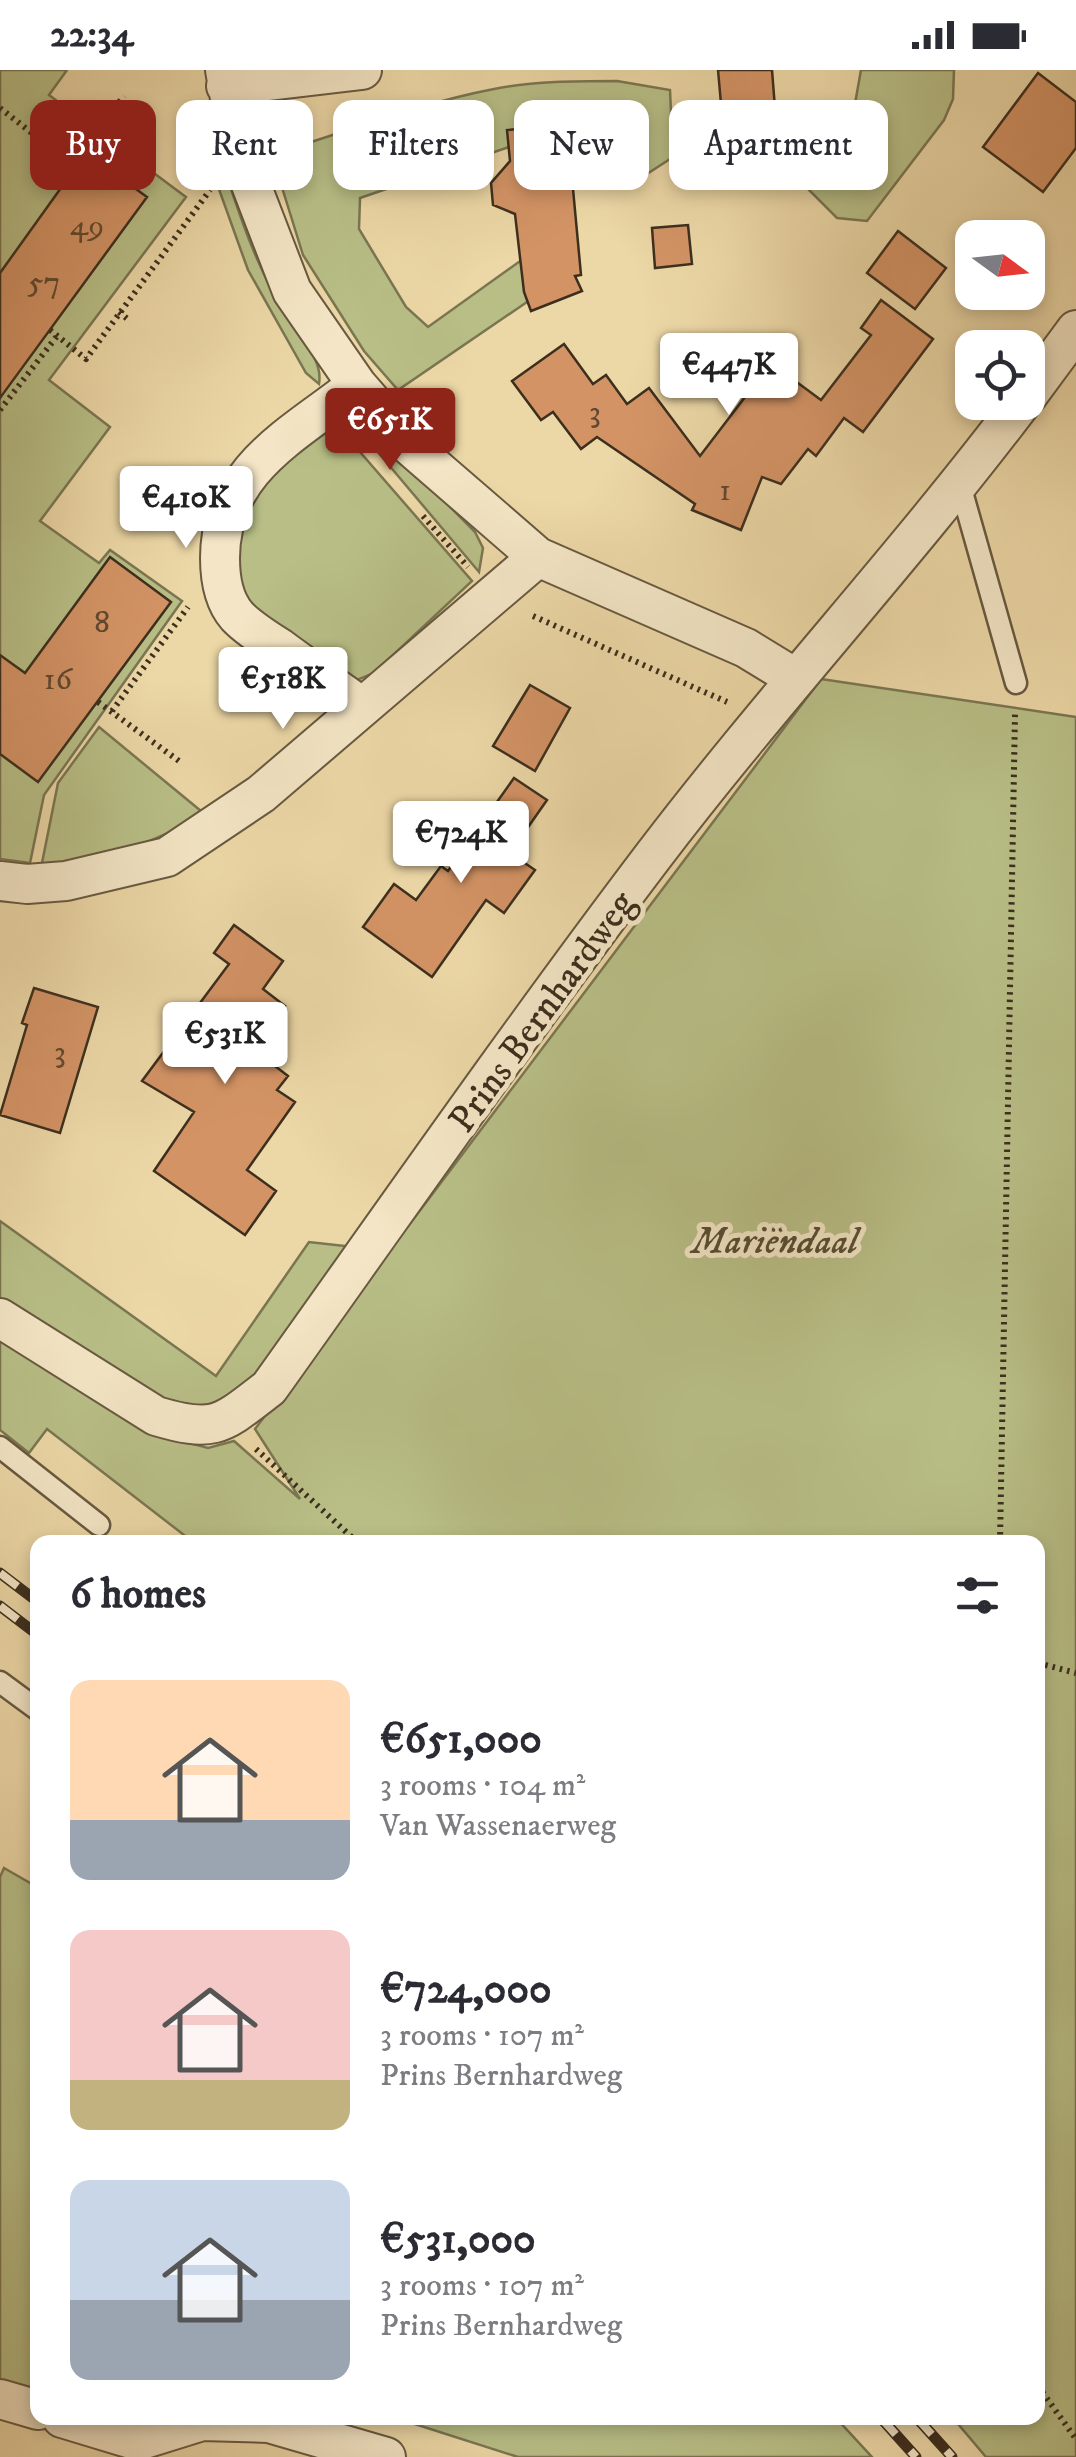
<!DOCTYPE html>
<html lang="en">
<head>
<meta charset="utf-8">
<style>
	:root { --surface:#fff; --page:#f7f7f7; --text:#2b2b33; --muted:#7c7c81; --accent:#8f2418 }
	body { margin:0; font-family:"IM FELL DW Pica",serif; background:var(--page); color:var(--text); height:100vh; display:flex; flex-direction:column; font-size:38px; white-space:nowrap }
	* { box-sizing:border-box; margin:0 }
	p { font-size:32px; color:var(--muted) }
	.icon { flex:none; width:55px; height:55px; fill:none; stroke:currentColor; stroke-width:2; stroke-linecap:round; stroke-linejoin:round }
	.map { position:relative; flex:1; overflow:hidden }
	.side { position:absolute; left:30px; top:1465px; width:1015px; height:890px; display:flex; flex-direction:column; background:var(--surface); border-radius:20px; box-shadow:0 5px 15px #0003 }
	.side>* { flex:none }
	.banner { position:absolute; left:30px; top:30px; width:1018px; height:90px; display:flex; gap:20px }
	.needle { width:65px; rotate:105deg }
	.controls { position:absolute; left:955px; top:150px; display:grid; gap:20px }
	.controls a { display:grid; place-items:center; width:90px; height:90px; border-radius:20px; background:var(--surface); box-shadow:0 5px 15px #0003; font-size:50px }
	.price { position:absolute; translate:-50% -85px; padding:0 22px; border-radius:10px; background:#fff; color:#222; font-size:32px; line-height:65px; filter:drop-shadow(0 2px 5px #0008) }
	.price::after { content:''; position:absolute; left:50%; top:60px; width:30px; height:22px; margin-left:-15px; background:inherit; clip-path:polygon(0 0,100% 0,50% 100%) }
	.price.on { background:var(--accent); color:#fff }
	ul { padding:0; list-style:none }
	li { display:flex; align-items:center; gap:30px; height:250px; padding:0 40px }
	li span { display:grid; place-items:center; flex:none; width:280px; height:200px; border-radius:20px; color:#555 }
	li>.icon { margin-inline-start:auto }
	span .icon { width:120px; height:120px; fill:#fffc; stroke-width:1 }
	li b { font-size:42px }
	h2 { display:flex; justify-content:space-between; align-items:center; height:120px; padding:0 40px; font-size:42px }
	.tag { padding:0 35px; border-radius:20px; background:var(--surface); box-shadow:0 5px 15px #0003; font-size:35px; line-height:90px }
	.tag.on { background:var(--accent); color:#fff }
	.status { display:flex; justify-content:space-between; align-items:center; height:70px; padding:0 50px; background:var(--surface); direction:ltr }
	.status svg { height:28px; fill:currentColor }
	.map>svg:first-child { display:block }
	.green { fill:#b8be86; stroke:#7a7652; stroke-width:2.5 }
	.building { fill:#d39365; stroke:#3c2f1e; stroke-width:2.5 }
	.lines { fill:none; stroke-linecap:round; stroke-linejoin:round }
	.service-casing { stroke:#685940; stroke-width:25 }
	.minor-casing { stroke:#685940; stroke-width:42 }
	.path { stroke:#3c2f1e; stroke-width:6; stroke-dasharray:2.5 5; stroke-linecap:butt }
	.service { stroke:#f3e5c5; stroke-width:20 }
	.minor { stroke:#f3e5c5; stroke-width:38 }
	.rail-casing { stroke:#3c2f1e; stroke-width:11 }
	.rail { stroke:#f3e5c5; stroke-width:8; stroke-dasharray:22; stroke-linecap:butt }
	.labels { text-anchor:middle; stroke-width:10; stroke-linejoin:round; paint-order:stroke }
	.number-label { font-size:32px; fill:#624830 }
	.street-label { font-size:38px; fill:#3c2f1e; stroke:#f3e5c5 }
	.park-label { font-size:38px; font-style:italic; fill:#554c33; stroke:#f3e5c5 }
</style>
</head>
<body>
<div class="status"><b>22:34</b><svg viewBox="0 0 49 12"><path d="M0 12V9h3v3zM5 12V6h3v6zM10 12V3h3v9zM15 12V0h3v12zM26 1h20v11H26zM47 4h2v5h-2z"/></svg></div>
<div class="map">
<svg width="1076" height="2387" viewBox="0 0 1076 2387">
	<rect width="100%" height="100%" fill="#ecd7a6"/>
	<filter id="stains"><feTurbulence type="fractalNoise" baseFrequency=".002" numOctaves="4"/><feColorMatrix values="0 0 0 0 .2 0 0 0 0 .09 0 0 0 0 .02 0 0 0 .5 -.17"/></filter>
	<radialGradient id="worn" r=".72"><stop offset=".6" stop-color="#630" stop-opacity="0"/><stop offset="1" stop-color="#630" stop-opacity=".3"/></radialGradient>
	<path class="green" d="M 0,0 L 67,0 L 49,25 L 186,127 L 49,310 L 110,357 L 40,451 L 99,493 L 110,480 L 182,531 L 44,725 L 30,793 L 0,789 Z
		M 861,0 L 954,0 L 953,29 L 944,50 L 867,151 L 837,148 L 808,119 L 848,73 Z
		M 617,11 L 670,20 L 673,87 L 630,115 L 601,110 L 596,64 L 535,68 L 360,128 L 359,159 L 406,237 L 428,257 L 537,179 L 565,206 L 398,320 L 364,281 L 303,185 L 276,98 L 280,82 C 351,60 421,33 494,19 C 534,11 576,11 617,11 Z
		M 220,86 C 239,143 257,202 291,252 C 303,272 323,290 319,314 L 306,303 L 248,200 L 211,97 Z
		M 353,339 L 475,462 L 483,478 L 479,502 L 345,343 Z
		M 334,352 L 472,511 L 374,603 L 357,610 L 336,605 L 256,546 L 236,518 L 230,474 L 250,422 Z
		M 821,609 L 1076,647 L 1076,2387 L 986,2387 L 953,2348 L 1038,2348 L 1038,1472 L 193,1472 L 47,1359 L 29,1383 L 0,1360 L 0,1267 L 152,1363 L 208,1378 L 234,1371 L 300,1429 L 255,1359 Z
		M 99,657 L 207,746 C 156,767 98,800 42,793 L 58,713 Z
		M 0,1151 L 216,1306 L 309,1172 L 354,1177 L 262,1306 L 230,1327 L 202,1337 L 159,1330 L 0,1234 Z
		M 4,1798 L 37,1817 L 37,2321 L 0,2309 L 0,1807 Z
		M 396,2348 L 774,2348 L 778,2350 L 781,2348 L 836,2348 L 872,2387 L 518,2387 Z"/>
	<path class="building" d="M 718,0 L 772,0 L 776,51 L 723,56 Z
		M 1038,3 L 1076,32 L 1076,78 L 1043,122 L 983,77 Z
		M 535,57 L 548,68 L 587,64 L 592,105 L 572,108 L 581,205 L 575,206 L 582,221 L 531,241 L 524,222 L 515,144 L 493,135 L 491,113 L 510,91 L 507,60 Z
		M 86,83 L 147,127 L 0,328 L 0,203 Z
		M 688,155 L 692,194 L 655,198 L 652,158 Z
		M 898,161 L 946,198 L 915,239 L 867,203 Z
		M 881,230 L 933,269 L 863,362 L 844,348 L 816,386 L 808,379 L 781,414 L 762,407 L 741,460 L 692,440 L 695,434 L 597,367 L 581,379 L 553,342 L 541,350 L 512,311 L 564,274 L 593,314 L 606,305 L 627,334 L 649,318 L 700,386 L 771,293 L 821,330 L 871,265 L 861,258 Z
		M 110,487 L 171,532 L 38,712 L 0,684 L 0,585 L 25,603 Z
		M 530,615 L 570,638 L 535,701 L 493,676 Z
		M 514,708 L 547,730 L 510,783 L 535,800 L 504,843 L 486,830 L 432,907 L 363,857 L 394,814 L 416,830 L 441,796 L 448,801 Z
		M 234,855 L 283,891 L 263,919 L 285,936 L 253,979 L 288,1006 L 277,1020 L 295,1032 L 247,1100 L 276,1121 L 245,1165 L 154,1101 L 194,1042 L 142,1011 L 229,894 L 214,883 Z
		M 34,918 L 98,937 L 60,1063 L 0,1045 L 27,955 L 22,953 Z"/>
	<g class="lines">
		<g class="service-casing">
			<path id="service" d="M 190,61 L 234,54
				M 960,415 L 1016,613
				M 0,1377 L 99,1455
				M 0,1612 L 38,1640"/>
		</g>
		<g class="minor-casing">
			<path id="minor" d="M 225,0 L 240,86 L 292,221 L 357,315 L 411,377 L 538,487 L 746,578 L 795,608
				M 226,16 L 362,0
				M 357,315 C 295,364 220,399 220,488 C 220,508 223,530 237,546 C 248,558 266,569 280,578 C 307,598 334,617 362,637
				M 1028,325 L 1076,260
				M 0,811 L 27,814 L 66,811 L 167,787 L 261,724 L 538,487
				M 0,1248 L 156,1346 C 216,1364 222,1354 269,1318 C 396,1140 522,959 654,785 C 772,630 905,487 1022,332
				M 0,2329 L 38,2340
				M 62,2348 L 138,2371 L 202,2351 L 269,2353 L 386,2387"/>
		</g>
		<path class="path" d="M 0,38 L 51,78 L 97,60 L 124,26
			M 119,242 L 130,251
			M 50,260 L 86,289 L 210,120
			M 0,340 L 57,266
			M 423,446 L 468,497
			M 533,546 L 727,632
			M 98,632 L 179,691
			M 112,641 L 188,537
			M 256,1379 L 357,1472
			M 1000,1472 L 1015,644
			M 1038,1593 L 1076,1603
			M 1038,2316 L 1076,2369"/>
		<use href="#service" class="service"/>
		<use href="#minor" class="minor"/>
		<g class="rail-casing">
			<path id="rail" d="M 0,1503 L 38,1532
				M 0,1536 L 38,1565
				M 881,2348 L 916,2387
				M 917,2348 L 952,2387"/>
		</g>
		<use href="#rail" class="rail"/>
	</g>
	<g class="labels">
		<g class="number-label">
			<text x="87" y="165">49</text>
			<text x="44" y="222">57</text>
			<text x="595" y="352">3</text>
			<text x="725" y="430">1</text>
			<text x="102" y="562">8</text>
			<text x="58" y="619">16</text>
			<text x="60" y="992">3</text>
		</g>
		<g class="street-label">
			<text transform="translate(541 941) rotate(-54)" y="13">Prins Bernhardweg</text>
		</g>
		<g class="park-label">
			<text x="775" y="1183">Mariëndaal</text>
		</g>
	</g>
	<rect width="100%" height="100%" filter="url(#stains)"/>
	<rect width="100%" height="100%" fill="url(#worn)"/>
</svg>
<div class="controls">
<a><svg class="needle" viewBox="-14 -14 28 28"><path d="M0-13l5 13h-10z" fill="#e53935"/><path d="M0 13l5-13h-10z" fill="#7c7c81"/></svg></a>
<a><svg class="icon" aria-label="locate" viewBox="0 0 24 24"><circle cx="12" cy="12" r="6"/><path d="M12 2v4M12 18v4M2 12h4M18 12h4"/></svg></a>
</div>
<b class="price" style="left:729px;top:348px">€447K</b>
<b class="price on" style="left:390px;top:403px">€651K</b>
<b class="price" style="left:186px;top:481px">€410K</b>
<b class="price" style="left:283px;top:662px">€518K</b>
<b class="price" style="left:461px;top:816px">€724K</b>
<b class="price" style="left:225px;top:1017px">€531K</b>
<div class="banner">
<a class="tag on">Buy</a>
<a class="tag">Rent</a>
<a class="tag">Filters</a>
<a class="tag">New</a>
<a class="tag">Apartment</a>
</div>
<section class="side">
<h2>6 homes<svg class="icon" aria-label="filters" viewBox="0 0 24 24"><path d="M4 7h16M4 17h16"/><circle cx="9" cy="7" r="2"/><circle cx="15" cy="17" r="2"/></svg></h2>
<ul>
<li><span style="background:linear-gradient(#ffd9b3 70%,#9aa5b1 0)"><svg class="icon" aria-label="home" viewBox="0 0 24 24"><path d="M3 11l9-7 9 7M6 9v11h12V9"/></svg></span><div><b>€651,000</b><p>3 rooms · 104 m²</p><p>Van Wassenaerweg</p></div></li>
<li><span style="background:linear-gradient(#f6c9c9 75%,#c2b280 0)"><svg class="icon" aria-label="home" viewBox="0 0 24 24"><path d="M3 11l9-7 9 7M6 9v11h12V9"/></svg></span><div><b>€724,000</b><p>3 rooms · 107 m²</p><p>Prins Bernhardweg</p></div></li>
<li><span style="background:linear-gradient(#c9d6e8 60%,#9aa5b1 0)"><svg class="icon" aria-label="home" viewBox="0 0 24 24"><path d="M3 11l9-7 9 7M6 9v11h12V9"/></svg></span><div><b>€531,000</b><p>3 rooms · 107 m²</p><p>Prins Bernhardweg</p></div></li>
</ul>
</section>
</div>
</body>
</html>
